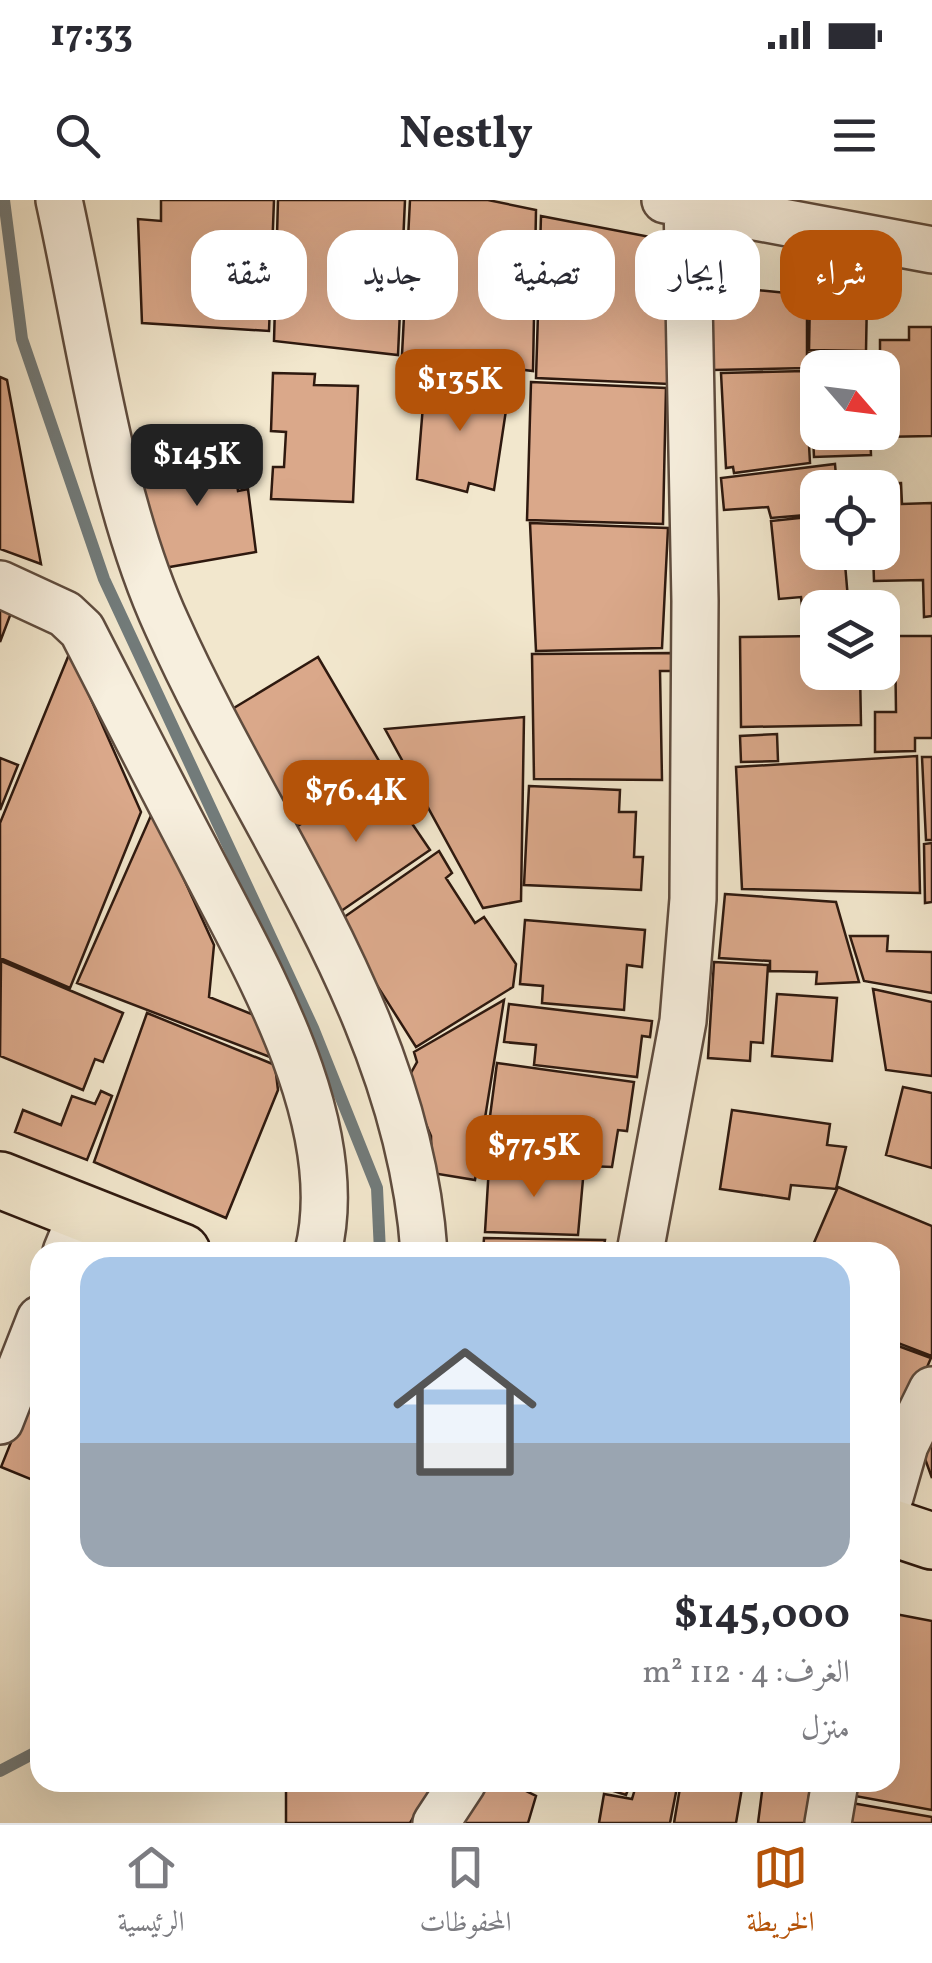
<!DOCTYPE html>
<html lang="ar">
<head>
<meta charset="utf-8">
<style>
	:root { --surface:#fff; --page:#f7f7f7; --text:#2b2b33; --muted:#7c7c81; --line:#e1e1e2; --accent:#b45309 }
	body { margin:0; font-family:Vollkorn,Amiri,serif; background:var(--page); color:var(--text); direction:rtl; height:100vh; display:flex; flex-direction:column; font-size:38px; white-space:nowrap }
	* { box-sizing:border-box; margin:0 }
	p { font-size:32px; color:var(--muted) }
	.icon { flex:none; width:55px; height:55px; fill:none; stroke:currentColor; stroke-width:2; stroke-linecap:round; stroke-linejoin:round }
	.map { position:relative; flex:1; overflow:hidden; direction:ltr }
	.side { position:absolute; left:30px; top:1042px; width:870px; height:550px; display:flex; flex-direction:column; background:var(--surface); border-radius:30px; box-shadow:0 10px 40px #0002; direction:rtl }
	.side>* { flex:none }
	.top-card { position:absolute; left:30px; top:30px; width:872px; height:90px; direction:rtl; display:flex; gap:20px }
	.needle { width:65px; rotate:118deg }
	.tools { position:absolute; left:800px; top:150px; display:grid; gap:20px }
	.tools a { display:grid; place-items:center; width:100px; height:100px; border-radius:20px; background:var(--surface); box-shadow:0 10px 40px #0002; font-size:50px }
	.price { position:absolute; translate:-50% -85px; padding:0 22px; border-radius:20px; background:var(--accent); color:#fff; font-size:32px; line-height:65px; filter:drop-shadow(0 2px 5px #0008) }
	.price::after { content:''; position:absolute; left:50%; top:60px; width:30px; height:22px; margin-left:-15px; background:inherit; clip-path:polygon(0 0,100% 0,50% 100%) }
	.price.selected { background:#222; color:#fff }
	ul { padding:0; list-style:none }
	li { display:grid; align-content:center; gap:20px; height:530px; padding:0 50px }
	li+li { border-top:2px solid var(--line) }
	li span { display:grid; place-items:center; height:310px; border-radius:30px; color:#555 }
	li>.icon { margin-inline-start:auto }
	span .icon { width:180px; height:180px; fill:#fffc; stroke-width:1 }
	li b { font-size:42px }
	.pill { padding:0 35px; border-radius:30px; background:var(--surface); box-shadow:0 10px 40px #0002; font-size:35px; line-height:90px }
	.pill.selected { background:var(--accent); color:#fff }
	.status { display:flex; justify-content:space-between; align-items:center; height:70px; padding:0 50px; background:var(--surface); direction:ltr }
	.status svg { height:28px; fill:currentColor }
	header { display:flex; justify-content:space-between; align-items:center; height:130px; padding:0 50px; background:var(--surface); font-size:45px; font-weight:700 }
	.dock { display:flex; justify-content:space-around; align-items:center; height:140px; border-top:2px solid var(--line); background:var(--surface); font-size:28px; color:var(--muted) }
	.dock a { display:grid; justify-items:center; gap:5px }
	.dock .selected { color:var(--accent) }
	.map>svg:first-child { display:block }
	.lines { fill:none; stroke-linecap:round; stroke-linejoin:round }
	.stream { stroke:#727b7a; stroke-width:12 }
	.building { fill:#daa88a; stroke:#2e190f; stroke-width:2.5 }
	.street-casing { stroke:#5f4c3e; stroke-width:50 }
	.primary-casing { stroke:#2e190f; stroke-width:60 }
	.street { stroke:#f7efde; stroke-width:45 }
	.primary { stroke:#f2e7cd; stroke-width:55 }
</style>
</head>
<body>
<div class="status"><b>17:33</b><svg viewBox="0 0 49 12"><path d="M0 12V9h3v3zM5 12V6h3v6zM10 12V3h3v9zM15 12V0h3v12zM26 1h20v11H26zM47 4h2v5h-2z"/></svg></div>
<header><svg class="icon" aria-label="menu" viewBox="0 0 24 24"><path d="M4 6h16M4 12h16M4 18h16"/></svg>Nestly<svg class="icon" aria-label="search" viewBox="0 0 24 24"><circle cx="10" cy="10" r="6"/><path d="M15 15l6 6"/></svg></header>
<div class="map">
<svg width="932" height="1623" viewBox="0 0 932 1623">
	<rect width="100%" height="100%" fill="#f2e7cd"/>
	<filter id="stains"><feTurbulence type="fractalNoise" baseFrequency=".002" numOctaves="4"/><feColorMatrix values="0 0 0 0 .2 0 0 0 0 .09 0 0 0 0 .02 0 0 0 .5 -.17"/></filter>
	<radialGradient id="worn" r=".72"><stop offset=".6" stop-color="#630" stop-opacity="0"/><stop offset="1" stop-color="#630" stop-opacity=".3"/></radialGradient>
	<g class="lines">
		<path class="stream" d="M 4,0 L 22,139 L 104,379 L 313,828 L 377,988 L 380,1052
			M 0,1571 L 40,1550"/>
	</g>
	<path class="building" d="M 161,0 L 274,0 L 269,131 L 142,123 L 138,19 L 161,21 Z
		M 278,0 L 405,0 L 398,155 L 274,141 Z
		M 410,0 L 488,0 L 536,10 L 533,171 L 402,155 Z
		M 541,16 L 671,41 L 669,184 L 536,178 Z
		M 708,85 L 807,95 L 807,168 L 713,170 Z
		M 810,96 L 867,97 L 866,151 L 809,150 Z
		M 909,127 L 932,127 L 932,236 L 880,237 L 880,140 L 909,140 Z
		M 809,153 L 867,154 L 868,168 L 818,168 L 818,232 L 870,232 L 871,255 L 814,257 Z
		M 426,169 L 460,177 L 458,187 L 508,197 L 494,290 L 469,283 L 467,292 L 417,279 Z
		M 805,171 L 810,263 L 734,273 L 733,267 L 726,268 L 721,173 Z
		M 273,173 L 315,174 L 314,185 L 358,186 L 353,302 L 271,299 L 273,267 L 284,267 L 286,232 L 271,231 Z
		M 0,177 L 7,180 L 41,364 L 0,349 Z
		M 531,182 L 666,188 L 663,324 L 527,320 Z
		M 231,247 L 238,291 L 248,289 L 256,352 L 158,369 L 140,263 Z
		M 835,264 L 837,288 L 818,288 L 818,314 L 771,318 L 768,307 L 724,310 L 721,278 Z
		M 901,283 L 902,304 L 932,303 L 932,416 L 924,417 L 923,380 L 874,381 L 873,352 L 882,352 L 882,288 L 856,284 Z
		M 818,316 L 818,352 L 844,352 L 848,399 L 875,397 L 877,407 L 889,406 L 891,430 L 882,430 L 882,408 L 818,408 L 818,433 L 805,434 L 801,397 L 779,399 L 771,321 Z
		M 530,323 L 668,328 L 662,448 L 536,451 Z
		M 0,409 L 11,413 L 0,442 Z
		M 882,435 L 891,435 L 891,471 L 882,471 Z
		M 818,436 L 818,472 L 860,472 L 861,525 L 741,527 L 740,437 Z
		M 895,436 L 932,436 L 932,538 L 915,538 L 915,551 L 875,552 L 875,512 L 896,512 Z
		M 70,452 L 141,612 L 70,788 L 0,758 L 0,623 Z
		M 673,453 L 673,471 L 660,471 L 662,580 L 534,579 L 532,454 Z
		M 318,457 L 382,566 L 287,626 L 224,514 Z
		M 524,517 L 521,701 L 483,708 L 385,529 Z
		M 777,534 L 778,561 L 741,562 L 740,536 Z
		M 917,556 L 920,693 L 742,689 L 736,567 Z
		M 922,557 L 932,557 L 932,640 L 926,640 Z
		M 0,558 L 18,565 L 0,610 Z
		M 379,575 L 430,650 L 331,718 L 285,634 Z
		M 529,586 L 620,590 L 619,612 L 636,612 L 634,657 L 643,657 L 641,690 L 524,685 Z
		M 153,611 L 214,745 L 209,797 L 266,820 L 275,859 L 77,783 Z
		M 932,643 L 932,702 L 925,703 L 924,644 Z
		M 439,651 L 452,673 L 446,678 L 475,723 L 484,717 L 516,764 L 513,787 L 416,847 L 337,722 Z
		M 725,694 L 836,702 L 859,782 L 816,784 L 817,772 L 770,771 L 770,761 L 719,758 Z
		M 525,720 L 645,730 L 642,767 L 627,765 L 624,810 L 542,803 L 543,786 L 520,784 Z
		M 850,736 L 888,736 L 887,751 L 932,752 L 932,793 L 864,781 Z
		M 1,761 L 123,813 L 103,862 L 95,859 L 83,890 L 0,856 Z
		M 714,762 L 768,765 L 763,843 L 751,842 L 750,861 L 708,858 Z
		M 873,789 L 932,802 L 932,876 L 886,870 Z
		M 777,794 L 837,798 L 832,861 L 772,856 Z
		M 504,800 L 475,980 L 432,973 L 431,936 L 407,880 L 417,862 L 414,852 Z
		M 509,804 L 652,821 L 650,837 L 642,836 L 637,877 L 534,865 L 536,845 L 504,842 Z
		M 147,813 L 275,865 L 278,890 L 226,1018 L 94,962 Z
		M 497,863 L 634,882 L 627,931 L 618,930 L 612,967 L 484,962 Z
		M 903,887 L 932,893 L 932,968 L 886,955 Z
		M 101,891 L 112,896 L 87,960 L 15,932 L 23,910 L 61,925 L 72,896 L 95,904 Z
		M 732,910 L 830,924 L 827,945 L 846,947 L 836,989 L 791,985 L 789,999 L 720,989 Z
		M 489,966 L 584,968 L 578,1035 L 485,1032 Z
		M 838,987 L 932,1026 L 932,1156 L 890,1140 L 890,1052 L 810,1052 Z
		M 484,1038 L 605,1040 L 603,1052 L 483,1052 Z
		M 890,1143 L 931,1158 L 890,1252 Z
		M 40,1170 L 40,1283 L 1,1267 Z
		M 932,1240 L 932,1278 L 924,1256 Z
		M 890,1413 L 932,1421 L 932,1610 L 855,1596 L 855,1582 L 890,1582 Z
		M 286,1582 L 435,1582 L 410,1623 L 286,1623 Z
		M 478,1582 L 508,1582 L 536,1596 L 528,1623 L 453,1623 Z
		M 585,1582 L 631,1582 L 626,1595 Z
		M 637,1582 L 678,1582 L 670,1623 L 599,1623 L 604,1594 L 632,1599 Z
		M 681,1582 L 743,1582 L 736,1623 L 674,1623 Z
		M 782,1582 L 811,1582 L 805,1623 L 758,1623 L 763,1584 L 781,1587 Z
		M 846,1602 L 932,1617 L 932,1623 L 842,1623 Z"/>
	<g class="lines">
		<g class="street-casing">
			<path id="street" d="M 59,0 C 89,135 110,301 167,425 C 260,633 408,817 424,1052
				M 665,0 L 932,50
				M 0,384 L 65,414 L 82,430 C 120,504 158,579 197,653 C 254,765 350,922 318,1052
				M 66,1052 L 82,1013
				M 640,1052 L 683,821 L 693,699 L 695,401 L 687,0
				M 0,1221 L 40,1119
				M 890,1297 L 905,1245 L 932,1190
				M 436,1623 L 463,1582
				M 828,1623 L 835,1582"/>
		</g>
		<g class="primary-casing">
			<path id="primary" d="M 0,980 L 182,1052
				M 890,1327 L 932,1341"/>
		</g>
		<use href="#street" class="street"/>
		<use href="#primary" class="primary"/>
	</g>
	<rect width="100%" height="100%" filter="url(#stains)"/>
	<rect width="100%" height="100%" fill="url(#worn)"/>
</svg>
<div class="tools">
<a><svg class="needle" viewBox="-14 -14 28 28"><path d="M0-13l5 13h-10z" fill="#e53935"/><path d="M0 13l5-13h-10z" fill="#7c7c81"/></svg></a>
<a><svg class="icon" aria-label="locate" viewBox="0 0 24 24"><circle cx="12" cy="12" r="6"/><path d="M12 2v4M12 18v4M2 12h4M18 12h4"/></svg></a>
<a><svg class="icon" aria-label="layers" viewBox="0 0 24 24"><path d="M12 4l9 5-9 5-9-5zM3 14l9 5 9-5"/></svg></a>
</div>
<b class="price" style="left:460px;top:234px">$135K</b>
<b class="price selected" style="left:197px;top:309px">$145K</b>
<b class="price" style="left:356px;top:645px">$76.4K</b>
<b class="price" style="left:534px;top:1000px">$77.5K</b>
<div class="top-card">
<a class="pill selected">شراء</a>
<a class="pill">إيجار</a>
<a class="pill">تصفية</a>
<a class="pill">جديد</a>
<a class="pill">شقة</a>
</div>
<section class="side">
<ul>
<li><span style="background:linear-gradient(#a9c7e8 60%,#9aa5b1 0)"><svg class="icon" aria-label="home" viewBox="0 0 24 24"><path d="M3 11l9-7 9 7M6 9v11h12V9"/></svg></span><div><b>$145,000</b><p>الغرف: 4 · 112 m²</p><p>منزل</p></div></li>
</ul>
</section>
</div>
<nav class="dock">
<a class="selected"><svg class="icon" aria-label="map" viewBox="0 0 24 24"><path d="M3 6l6-2 6 2 6-2v14l-6 2-6-2-6 2zM9 4v14M15 6v14"/></svg>الخريطة</a>
<a><svg class="icon" aria-label="saved" viewBox="0 0 24 24"><path d="M7 4h10v16l-5-4-5 4z"/></svg>المحفوظات</a>
<a><svg class="icon" aria-label="home" viewBox="0 0 24 24"><path d="M3 11l9-7 9 7M6 9v11h12V9"/></svg>الرئيسية</a>
</nav>
</body>
</html>
